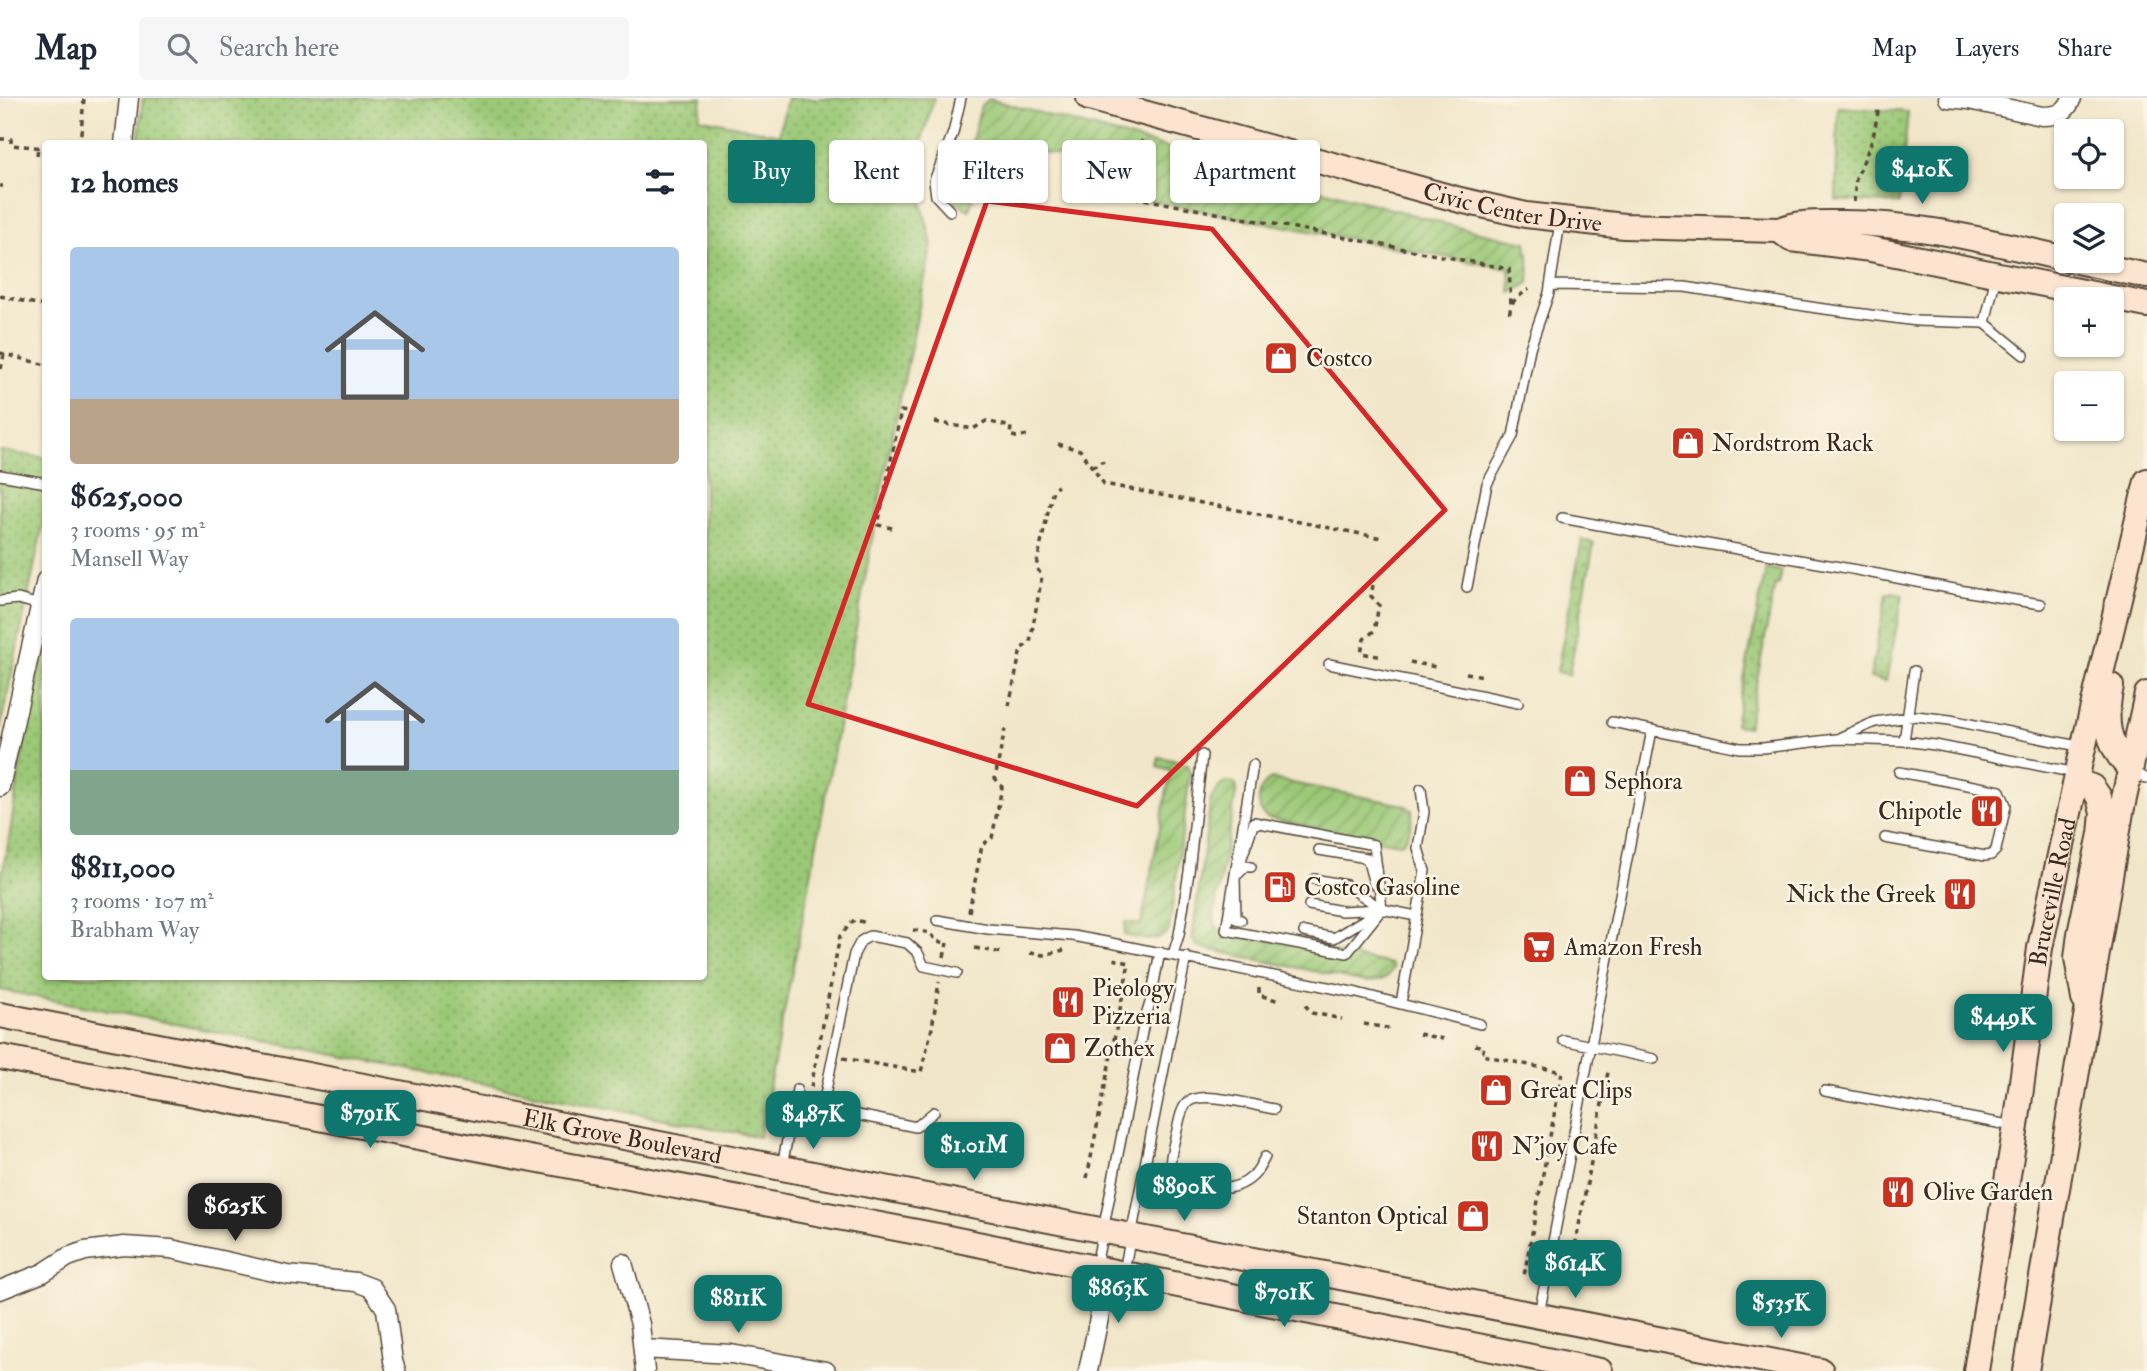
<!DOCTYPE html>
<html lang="en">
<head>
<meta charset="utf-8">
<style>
	:root { --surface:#fff; --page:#f6f6f7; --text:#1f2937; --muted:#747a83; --line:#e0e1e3; --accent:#0f766e }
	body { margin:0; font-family:"IM FELL Double Pica",serif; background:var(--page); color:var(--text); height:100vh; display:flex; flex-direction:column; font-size:26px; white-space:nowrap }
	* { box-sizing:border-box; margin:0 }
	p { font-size:23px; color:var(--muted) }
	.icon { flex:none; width:38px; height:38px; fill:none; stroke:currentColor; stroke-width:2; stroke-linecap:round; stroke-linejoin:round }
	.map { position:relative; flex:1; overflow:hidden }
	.details { position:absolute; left:42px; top:42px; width:665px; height:840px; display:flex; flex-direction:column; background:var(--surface); border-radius:7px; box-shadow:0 2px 5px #0004 }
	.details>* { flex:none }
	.top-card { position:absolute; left:728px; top:42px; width:665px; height:63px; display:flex; gap:14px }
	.buttons { position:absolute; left:2054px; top:21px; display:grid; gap:14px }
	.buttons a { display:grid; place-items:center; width:70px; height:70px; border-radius:7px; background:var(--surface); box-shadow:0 2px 5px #0004; font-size:35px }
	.price { position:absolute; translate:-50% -60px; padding:0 16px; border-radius:14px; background:var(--accent); color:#fff; font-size:23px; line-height:46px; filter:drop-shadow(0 2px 4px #0008) }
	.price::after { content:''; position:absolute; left:50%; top:42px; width:21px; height:16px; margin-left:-10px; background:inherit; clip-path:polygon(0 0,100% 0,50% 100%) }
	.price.on { background:#222; color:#fff }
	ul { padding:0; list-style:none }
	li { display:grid; align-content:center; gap:14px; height:371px; padding:0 28px }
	li span { display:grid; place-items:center; height:217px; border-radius:7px; color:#555 }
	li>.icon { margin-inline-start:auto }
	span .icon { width:126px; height:126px; fill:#fffc; stroke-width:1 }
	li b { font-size:30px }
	h2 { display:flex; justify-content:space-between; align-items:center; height:84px; padding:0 28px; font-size:30px }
	.tag { padding:0 24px; border-radius:7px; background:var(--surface); box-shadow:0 2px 5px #0004; font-size:24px; line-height:63px }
	.tag.on { background:var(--accent); color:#fff }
	header { display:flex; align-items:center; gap:42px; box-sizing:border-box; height:98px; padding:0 35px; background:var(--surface); border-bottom:2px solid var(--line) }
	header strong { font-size:33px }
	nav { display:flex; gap:38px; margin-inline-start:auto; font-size:24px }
	.search { width:490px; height:63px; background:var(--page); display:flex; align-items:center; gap:18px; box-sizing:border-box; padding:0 24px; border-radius:7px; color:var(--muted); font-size:26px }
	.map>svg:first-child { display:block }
	.grass { fill:url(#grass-dots); stroke:#6b7a4a; stroke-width:2 }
	.garden { fill:url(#garden-furrows); stroke:#6b7a4a; stroke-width:2 }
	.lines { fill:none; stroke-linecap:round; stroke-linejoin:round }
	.lane-casing { stroke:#564638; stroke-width:12 }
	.street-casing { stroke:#564638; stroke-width:21 }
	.secondary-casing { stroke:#564638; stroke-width:28 }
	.path { stroke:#564638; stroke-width:3.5; stroke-dasharray:5 5; stroke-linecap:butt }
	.lane { stroke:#fff; stroke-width:9 }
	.street { stroke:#fff; stroke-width:18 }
	.secondary { stroke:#fde4d0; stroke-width:24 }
	.marked { fill:none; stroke:#d62828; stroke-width:5; stroke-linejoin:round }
	.labels { text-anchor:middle; stroke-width:5; stroke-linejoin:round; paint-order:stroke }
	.street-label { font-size:24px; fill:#3b2a1e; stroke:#fcf5e5 }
	.poi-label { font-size:24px; fill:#3b2a1e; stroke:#fcf5e5; text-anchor:start }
</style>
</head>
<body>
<header>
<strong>Map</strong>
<div class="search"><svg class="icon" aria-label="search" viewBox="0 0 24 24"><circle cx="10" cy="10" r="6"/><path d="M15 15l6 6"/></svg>Search here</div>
<nav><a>Map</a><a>Layers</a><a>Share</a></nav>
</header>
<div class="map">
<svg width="2147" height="1273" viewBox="0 0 2147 1273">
	<defs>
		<pattern id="grass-dots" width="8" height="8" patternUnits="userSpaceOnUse" patternTransform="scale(1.75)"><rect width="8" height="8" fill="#9bc977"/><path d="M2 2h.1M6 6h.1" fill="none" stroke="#80a361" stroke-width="1.8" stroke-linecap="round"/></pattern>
		<pattern id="garden-furrows" width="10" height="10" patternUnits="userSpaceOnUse" patternTransform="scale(1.75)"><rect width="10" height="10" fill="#9bc977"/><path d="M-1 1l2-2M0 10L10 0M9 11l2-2" fill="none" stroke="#80a361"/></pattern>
	</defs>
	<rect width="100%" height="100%" fill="#fcf5e5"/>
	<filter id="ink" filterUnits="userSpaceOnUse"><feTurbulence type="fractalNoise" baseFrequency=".0143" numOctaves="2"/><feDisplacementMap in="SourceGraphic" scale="14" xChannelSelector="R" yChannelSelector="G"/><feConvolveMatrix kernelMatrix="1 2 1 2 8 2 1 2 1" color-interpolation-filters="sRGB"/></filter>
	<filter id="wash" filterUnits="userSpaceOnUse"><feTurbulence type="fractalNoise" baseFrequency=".00686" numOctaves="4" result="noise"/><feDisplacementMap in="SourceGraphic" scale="28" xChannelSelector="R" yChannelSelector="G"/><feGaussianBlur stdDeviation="1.57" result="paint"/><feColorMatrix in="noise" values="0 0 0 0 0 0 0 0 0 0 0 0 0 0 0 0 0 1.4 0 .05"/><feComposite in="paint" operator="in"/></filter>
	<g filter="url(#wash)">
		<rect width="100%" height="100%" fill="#f1e6c9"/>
		<path class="grass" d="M 143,0 L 702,0 L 699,20 L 779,37 L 787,0 L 934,0 L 922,42 L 908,76 L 918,91 L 932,146 L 879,403 L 808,794 L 759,1039 L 0,892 L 0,784 L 9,742 L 22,655 L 45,544 L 46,878 L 704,878 L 704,46 L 138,45 Z
			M 1838,9 L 1908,14 L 1899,106 L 1836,102 Z
			M 0,353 L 46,360 L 45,417 L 0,632 Z
			M 1582,442 L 1594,445 L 1569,577 L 1557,574 Z
			M 1766,470 L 1781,473 L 1778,487 L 1775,487 L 1748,629 L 1735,627 Z
			M 1892,494 L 1903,496 L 1886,583 L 1870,580 L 1887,495 L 1892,495 Z"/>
		<path class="garden" d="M 989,1 L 1461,130 L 1526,144 L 1530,171 L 1529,185 L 1511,195 L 1509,171 L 1103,94 L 1108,68 L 995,44 L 991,62 L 975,59 L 962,96 L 973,101 L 969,112 L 955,104 L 952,97 L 954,87 L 971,46 L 981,8 Z
			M 1159,659 L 1183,664 L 1189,668 L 1190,677 L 1169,833 C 1153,847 1142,840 1124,837 L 1126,824 L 1141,827 L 1171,672 L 1157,668 Z
			M 1272,681 L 1404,707 L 1412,712 C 1413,724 1410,736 1402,745 L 1393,745 L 1267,720 C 1254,711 1257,687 1272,681 Z
			M 1227,684 L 1234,685 L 1237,690 L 1214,817 L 1215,826 L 1220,833 L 1391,866 L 1393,870 C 1387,883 1379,883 1366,884 L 1198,849 L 1192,841 L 1211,700 L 1219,689 Z"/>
	</g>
	<g filter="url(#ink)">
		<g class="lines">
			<g class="lane-casing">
				<path id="lane" d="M 950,113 L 936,98 L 934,83 L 953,35 L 961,0
					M 1996,178 L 1985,225 L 2024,257
					M 1550,187 L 1685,189 L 1817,210 L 1917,223 L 1985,225
					M 0,377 L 46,385
					M 1562,420 C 1660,439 1758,454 1857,472 C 1918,484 1979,497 2041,506
					M 1467,489 L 1487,386 L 1513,338 L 1530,250 L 1549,195 L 1560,124
					M 0,503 L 18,501 L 40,507
					M 1329,566 L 1518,605
					M 1612,624 L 1740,650 L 1763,650 L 1836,641 L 1904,643 L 1935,647 L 2076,675
					M 1841,639 L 1875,624 L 1916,618 L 1950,622 L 2083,649
					M 1904,643 L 1914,573
					M 2131,672 L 2147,681
					M 1885,740 L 1985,758 L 1991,757 L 1996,752 L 2006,707 L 2000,693 L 1899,674
					M 1319,752 L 1367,760 L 1374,786
					M 1238,776 L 1246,768 L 1251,769
					M 1314,781 L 1346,787 L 1382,811
					M 1309,807 L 1342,813 L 1382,811 L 1416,818
					M 937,822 L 988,831 L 1073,838 L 1111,845 L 1357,895 L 1480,926
					M 1241,822 L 1236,821 L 1235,780 L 1254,724 L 1374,747 L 1382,811 L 1347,855 L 1226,832 L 1253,667
					M 1304,834 L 1334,840 L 1377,814
					M 1173,856 L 1179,837 L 1189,774 L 1202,657
					M 1401,905 L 1425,773 L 1418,750 L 1424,714 L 1421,691
					M 1563,942 L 1654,961
					M 1825,993 L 2014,1028
					M 934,1014 L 916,1029 L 838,1013 L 829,1008 L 825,997 L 854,856 L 861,843 L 870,838 L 907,845 L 918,855 L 924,868 L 957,875
					M 1265,1059 C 1262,1065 1258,1073 1253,1078 C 1231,1099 1198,1090 1173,1079 C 1167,1066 1173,1050 1176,1036 C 1179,1026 1180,1012 1187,1005 C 1201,991 1255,1008 1274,1011
					M 782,1068 L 797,991
					M 1096,1168 L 1144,924 L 1150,905 L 1160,854
					M 1124,1173 L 1186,859
					M 1539,1216 L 1652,632"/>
			</g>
			<g class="street-casing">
				<path id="street" d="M 1948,0 L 1969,2 L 2042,18 C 2058,18 2066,15 2072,0
					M 124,46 L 129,0
					M 0,689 L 46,482
					M 623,1165 L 640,1226 L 645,1273
					M 0,1192 L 43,1175 L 68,1159 L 85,1153 L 124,1148 L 171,1151 L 287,1177 L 356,1184 L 372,1190 L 386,1211 L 393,1263 L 396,1273
					M 643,1251 L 731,1256 L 826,1273
					M 1088,1273 L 1109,1172"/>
			</g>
			<g class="secondary-casing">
				<g id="secondary">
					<path id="s1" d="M 1089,0 L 1460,102 L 1526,117 L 1624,128 L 1779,132 C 1800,124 1816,125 1838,125 C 1915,124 1991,144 2067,161"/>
					<path d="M 1779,132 L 1791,141 L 1871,151 L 2147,207"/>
					<path d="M 2077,163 L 2147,178"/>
					<path d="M 2111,588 C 2104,622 2106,646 2130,671"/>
					<path d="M 2075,689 L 2083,686 L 2092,689 L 2099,699 L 2103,715 L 2101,736 L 2080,836 L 2077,860 L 2084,901"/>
					<path id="s2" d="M 0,917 L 1821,1273"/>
					<path d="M 0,959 L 943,1139 L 1600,1273"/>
					<path id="s3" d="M 1976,1273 L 2016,1028 L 2040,850 L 2081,659 L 2147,383"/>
					<path d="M 2026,1273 L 2121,714 L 2147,596"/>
				</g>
			</g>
			<path class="path" d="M 0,41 L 11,41 L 11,47 L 46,50
				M 1142,42 L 1136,74 L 1117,71 L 1112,95 L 1509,171 L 1511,207 L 1509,218
				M 80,46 L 84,0
				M 37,57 L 38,49
				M 0,88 L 3,88
				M 1103,94 L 1112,95
				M 1854,104 L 1856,81 L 1873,40 L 1879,8
				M 0,198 L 46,208
				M 1512,205 L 1518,199 L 1529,191
				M 0,255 L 46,267
				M 1,271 L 4,256
				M 935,324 L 973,331 L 986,323 L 1011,329 L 1010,337 L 1016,339 L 1029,337
				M 1058,346 L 1080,352 L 1104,386 L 1382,440
				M 1092,369 L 1104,363
				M 892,430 L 878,427 L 901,313 L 913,315
				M 1373,487 L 1371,498 L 1379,507 L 1374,533 L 1364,541 L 1361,555 L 1383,559
				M 1410,564 L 1436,569
				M 1466,575 L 1484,578
				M 1009,608 L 1021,551 L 1030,544 L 1042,478 L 1036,469 L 1053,391 L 1058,388
				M 969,814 L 982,747 L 992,740 L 1002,689 L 995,680 L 1005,631
				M 913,832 L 931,835 L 936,843 L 948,845
				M 975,850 L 1002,855
				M 1030,855 L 1043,857 L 1064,852
				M 944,859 L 947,845
				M 1259,890 L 1259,897 L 1280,903
				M 1305,907 L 1312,915 L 1342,921
				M 1364,926 L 1393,931
				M 1419,936 L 1443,941
				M 1475,947 L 1484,949 L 1482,957 L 1562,974 L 1524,1178
				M 843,960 L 921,974 L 932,930 L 939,884
				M 811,989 L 840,838 L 854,822 L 868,825
				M 1087,1080 L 1129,865 L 1113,861
				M 1568,1186 L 1608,974"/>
			<use href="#lane" class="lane"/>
			<use href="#street" class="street"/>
			<use href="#secondary" class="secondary"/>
		</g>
	</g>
	<path class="marked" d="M 987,103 L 1212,131 L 1445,412 L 1137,708 L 808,606 Z"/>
	<defs>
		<g id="shop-square" transform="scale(1.75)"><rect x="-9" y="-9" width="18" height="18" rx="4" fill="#c8321e" stroke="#fcf5e5"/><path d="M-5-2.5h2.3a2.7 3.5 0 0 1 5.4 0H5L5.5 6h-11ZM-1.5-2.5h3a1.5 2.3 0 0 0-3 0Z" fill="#fff"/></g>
		<g id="restaurant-square" transform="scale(1.75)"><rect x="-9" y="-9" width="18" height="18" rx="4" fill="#c8321e" stroke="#fcf5e5"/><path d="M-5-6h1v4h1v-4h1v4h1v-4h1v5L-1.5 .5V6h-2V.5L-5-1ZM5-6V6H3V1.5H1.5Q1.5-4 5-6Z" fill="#fff"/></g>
		<g id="fuel-square" transform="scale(1.75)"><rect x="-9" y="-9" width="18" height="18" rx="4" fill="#c8321e" stroke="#fcf5e5"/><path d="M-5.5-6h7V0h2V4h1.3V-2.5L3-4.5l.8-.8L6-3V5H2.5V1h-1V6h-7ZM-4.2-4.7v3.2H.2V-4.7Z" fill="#fff"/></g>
		<g id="supermarket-square" transform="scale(1.75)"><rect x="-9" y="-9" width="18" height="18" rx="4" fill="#c8321e" stroke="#fcf5e5"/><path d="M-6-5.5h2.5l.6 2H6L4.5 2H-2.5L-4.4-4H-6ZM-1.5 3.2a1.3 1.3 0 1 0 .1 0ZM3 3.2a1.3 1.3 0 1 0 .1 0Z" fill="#fff"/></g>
	</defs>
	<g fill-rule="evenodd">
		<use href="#shop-square" x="1281" y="260"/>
		<use href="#shop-square" x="1688" y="345"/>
		<use href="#shop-square" x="1580" y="683"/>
		<use href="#restaurant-square" x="1987" y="713"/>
		<use href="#fuel-square" x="1280" y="789"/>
		<use href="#restaurant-square" x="1960" y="796"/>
		<use href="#supermarket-square" x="1539" y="849"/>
		<use href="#restaurant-square" x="1068" y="904"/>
		<use href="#shop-square" x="1060" y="950"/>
		<use href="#shop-square" x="1496" y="992"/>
		<use href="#restaurant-square" x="1487" y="1048"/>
		<use href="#restaurant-square" x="1898" y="1094"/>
		<use href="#shop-square" x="1473" y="1118"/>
	</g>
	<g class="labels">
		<g class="street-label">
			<text dy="8" stroke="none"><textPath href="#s1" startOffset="438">Civic Center Drive</textPath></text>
			<text dy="8" stroke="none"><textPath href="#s3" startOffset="485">Bruceville Road</textPath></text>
			<text dy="8" stroke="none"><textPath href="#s2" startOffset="634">Elk Grove Boulevard</textPath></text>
		</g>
		<g class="poi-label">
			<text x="1306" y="268">Costco</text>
			<text x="1712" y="353">Nordstrom Rack</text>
			<text x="1604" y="691">Sephora</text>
			<text x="1962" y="721" text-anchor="end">Chipotle</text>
			<text x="1304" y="797">Costco Gasoline</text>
			<text x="1936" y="804" text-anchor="end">Nick the Greek</text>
			<text x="1564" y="857">Amazon Fresh</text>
			<text x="1092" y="898">Pieology<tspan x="1092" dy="28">Pizzeria</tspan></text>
			<text x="1084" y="958">Zothex</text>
			<text x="1520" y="1000">Great Clips</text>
			<text x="1512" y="1056">N'joy Cafe</text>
			<text x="1923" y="1102">Olive Garden</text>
			<text x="1448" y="1126" text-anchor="end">Stanton Optical</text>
		</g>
	</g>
</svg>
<div class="buttons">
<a><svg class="icon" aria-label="locate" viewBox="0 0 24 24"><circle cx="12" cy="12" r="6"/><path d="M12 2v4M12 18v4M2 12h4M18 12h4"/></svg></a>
<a><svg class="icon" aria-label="layers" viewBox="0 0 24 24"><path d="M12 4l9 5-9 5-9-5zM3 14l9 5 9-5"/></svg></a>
<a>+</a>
<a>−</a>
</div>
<b class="price" style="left:1922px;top:108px">$410K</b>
<b class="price" style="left:2003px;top:956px">$449K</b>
<b class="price" style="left:370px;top:1052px">$791K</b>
<b class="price" style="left:813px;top:1053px">$487K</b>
<b class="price" style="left:974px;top:1084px">$1.01M</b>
<b class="price" style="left:1184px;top:1125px">$890K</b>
<b class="price on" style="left:235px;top:1145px">$625K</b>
<b class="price" style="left:1575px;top:1202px">$614K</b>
<b class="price" style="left:1118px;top:1227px">$863K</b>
<b class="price" style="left:1284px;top:1231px">$701K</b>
<b class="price" style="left:738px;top:1237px">$811K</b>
<b class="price" style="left:1781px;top:1242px">$535K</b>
<div class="top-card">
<a class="tag on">Buy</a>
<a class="tag">Rent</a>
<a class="tag">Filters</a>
<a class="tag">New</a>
<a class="tag">Apartment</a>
</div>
<section class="details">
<h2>12 homes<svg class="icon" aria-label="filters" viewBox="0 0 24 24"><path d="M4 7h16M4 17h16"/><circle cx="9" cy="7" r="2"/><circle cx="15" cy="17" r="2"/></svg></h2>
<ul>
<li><span style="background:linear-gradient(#a9c7e8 70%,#b9a48a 0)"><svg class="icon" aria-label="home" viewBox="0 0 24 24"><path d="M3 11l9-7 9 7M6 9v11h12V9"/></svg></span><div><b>$625,000</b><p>3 rooms · 95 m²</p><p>Mansell Way</p></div></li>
<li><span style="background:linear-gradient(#a9c7e8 70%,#7fa58c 0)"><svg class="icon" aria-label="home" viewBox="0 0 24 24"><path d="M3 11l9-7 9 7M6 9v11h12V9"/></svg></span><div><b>$811,000</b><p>3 rooms · 107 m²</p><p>Brabham Way</p></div></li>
</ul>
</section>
</div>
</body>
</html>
